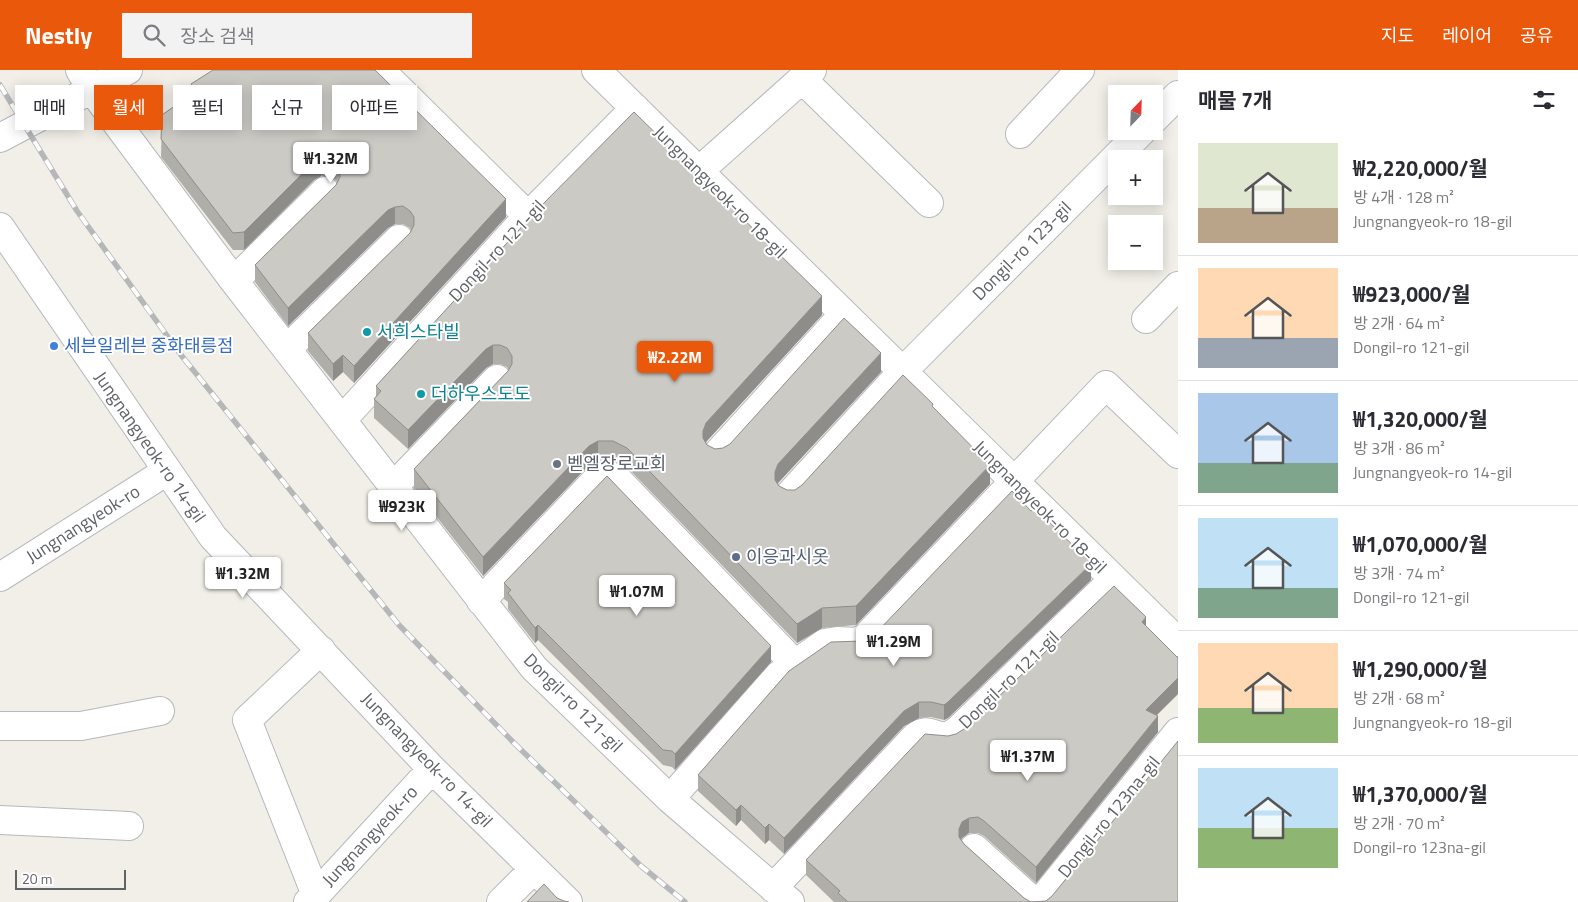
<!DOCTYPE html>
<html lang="ko">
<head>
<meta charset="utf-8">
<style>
	:root { --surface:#fff; --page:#f2f2f3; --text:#2b2b33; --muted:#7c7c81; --line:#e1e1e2; --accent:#ea580c }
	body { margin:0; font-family:"Titillium Web","Noto Sans KR",sans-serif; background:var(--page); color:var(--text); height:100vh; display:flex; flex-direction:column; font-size:19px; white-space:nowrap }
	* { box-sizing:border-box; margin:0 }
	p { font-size:16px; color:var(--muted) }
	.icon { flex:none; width:28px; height:28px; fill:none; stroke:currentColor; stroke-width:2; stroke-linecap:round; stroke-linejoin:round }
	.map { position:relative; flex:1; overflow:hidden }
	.details { display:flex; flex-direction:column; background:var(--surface); width:400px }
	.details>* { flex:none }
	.banner { position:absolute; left:15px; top:15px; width:475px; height:45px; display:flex; gap:10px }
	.needle { width:32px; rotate:23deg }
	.controls { position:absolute; left:1108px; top:15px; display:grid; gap:10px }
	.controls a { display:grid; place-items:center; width:55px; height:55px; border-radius:0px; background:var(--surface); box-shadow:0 2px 12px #0003; font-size:25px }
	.scale { position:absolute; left:15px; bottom:12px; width:111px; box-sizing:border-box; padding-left:5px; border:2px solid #5f6368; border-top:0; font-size:14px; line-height:18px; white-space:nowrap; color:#5f6368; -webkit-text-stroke:4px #fff; paint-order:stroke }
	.price { position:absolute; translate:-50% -42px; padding:0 11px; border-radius:5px; background:#fff; color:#222; font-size:16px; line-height:32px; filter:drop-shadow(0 1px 2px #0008) }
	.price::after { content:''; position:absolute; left:50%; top:30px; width:15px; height:11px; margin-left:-8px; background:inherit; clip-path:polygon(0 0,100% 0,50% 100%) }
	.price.current { background:var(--accent); color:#fff }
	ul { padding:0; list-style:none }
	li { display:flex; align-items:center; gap:15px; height:125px; padding:0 20px }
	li+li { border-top:1px solid var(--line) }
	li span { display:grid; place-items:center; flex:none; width:140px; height:100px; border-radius:0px; color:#555 }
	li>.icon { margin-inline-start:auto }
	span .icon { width:60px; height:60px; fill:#fffc; stroke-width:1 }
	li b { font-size:21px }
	h2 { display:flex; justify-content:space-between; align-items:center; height:60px; padding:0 20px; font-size:21px }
	.tag { padding:0 18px; border-radius:0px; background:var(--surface); box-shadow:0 2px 12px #0003; font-size:18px; line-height:45px }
	.tag.current { background:var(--accent); color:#fff }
	header { display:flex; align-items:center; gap:30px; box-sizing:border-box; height:70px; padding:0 25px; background:var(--accent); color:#fff }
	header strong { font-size:24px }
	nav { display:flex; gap:28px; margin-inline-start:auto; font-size:18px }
	.search { width:350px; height:45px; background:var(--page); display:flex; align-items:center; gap:12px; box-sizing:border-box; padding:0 18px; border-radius:0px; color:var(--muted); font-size:19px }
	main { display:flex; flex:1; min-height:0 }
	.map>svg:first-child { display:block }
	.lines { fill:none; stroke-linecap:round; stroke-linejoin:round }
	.minor-casing { stroke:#b5b8bc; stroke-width:30 }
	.minor { stroke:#fff; stroke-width:28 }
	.rail-casing { stroke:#b6b7b8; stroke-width:5.5 }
	.rail { stroke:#fff; stroke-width:4; stroke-dasharray:11; stroke-linecap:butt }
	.wall { fill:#afaea9 }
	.shaded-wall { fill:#8f8d8a }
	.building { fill:#cccac5; stroke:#8f8d8a }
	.culture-dot { fill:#0f9aa8; stroke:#fff; stroke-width:2 }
	.shop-dot { fill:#3f7fe0; stroke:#fff; stroke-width:2 }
	.worship-dot { fill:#6b7280; stroke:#fff; stroke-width:2 }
	.service-dot { fill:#5c6f8a; stroke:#fff; stroke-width:2 }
	.labels { text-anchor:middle; stroke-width:4; stroke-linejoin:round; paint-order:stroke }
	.street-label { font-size:18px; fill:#5f6368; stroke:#fff }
	.culture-label { font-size:18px; fill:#0d838f; stroke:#fff; text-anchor:start }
	.shop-label { font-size:18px; fill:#366cbe; stroke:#fff; text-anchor:start }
	.worship-label { font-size:18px; fill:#5b616d; stroke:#fff; text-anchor:start }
	.service-label { font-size:18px; fill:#4e5e75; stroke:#fff; text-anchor:start }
</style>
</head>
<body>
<header>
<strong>Nestly</strong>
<div class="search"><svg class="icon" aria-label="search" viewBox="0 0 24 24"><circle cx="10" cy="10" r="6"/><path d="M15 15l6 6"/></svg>장소 검색</div>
<nav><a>지도</a><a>레이어</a><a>공유</a></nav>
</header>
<main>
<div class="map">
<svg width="1178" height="832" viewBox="0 0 1178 832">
	<rect width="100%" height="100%" fill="#f1efe8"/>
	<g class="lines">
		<g class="minor-casing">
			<path id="minor" d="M 80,0 L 92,20 L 234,211 L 534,598 L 670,729 L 790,832
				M 380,0 L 528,146
				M 596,0 L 1178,572
				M 802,9 L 929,133
				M 1154,49 L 1178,25
				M 1020,64 L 1080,0
				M 0,68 L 128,0
				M 699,101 L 812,0
				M 0,157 L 213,467 L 432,699 L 568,832
				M 234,211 L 325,121
				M 1146,249 L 1178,216
				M 287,279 L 399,169
				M 342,350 L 528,146 L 635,38
				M 718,383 L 844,244
				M 394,416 L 497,309
				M 790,424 L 903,301 L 1142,61
				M 0,507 L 167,401
				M 481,531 L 600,406 L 608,405 L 616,408 L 795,594
				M 0,656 L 81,656 L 160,641
				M 670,729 L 779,605 L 825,573 L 837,571 L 856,572 L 865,568 L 1106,315 L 1178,384
				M 0,750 L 129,756
				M 974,778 L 1034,832
				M 773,818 L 915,667 C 929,656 934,668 947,666 C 951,665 955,662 958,660 L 1114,509
				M 316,825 L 247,650 L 321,580
				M 308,832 L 316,825 L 432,699
				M 501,832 L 534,799
				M 1040,832 L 1178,662"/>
		</g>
		<use href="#minor" class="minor"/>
		<g class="rail-casing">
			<path id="rail" d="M 0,15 L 77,141 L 181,285 L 399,555 L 514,673 L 641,796 L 685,832"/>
		</g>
		<use href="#rail" class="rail"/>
	</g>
	<path class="wall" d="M 191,14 L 506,147 L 354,313 L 343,302 L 333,311 L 308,281 L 308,263 L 410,163 L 411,160 L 410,158 L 403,154 L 395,154 L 388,158 L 288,256 L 255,212 L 255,195 L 336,115 L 337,112 L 336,110 L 329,106 L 321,106 L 314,110 L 244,180 L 233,180 L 161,87 L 162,45 L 191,24 Z
		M 539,138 L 822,245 L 706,372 L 707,375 L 715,379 L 723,378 L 881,302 L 778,413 L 779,416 L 787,420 L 795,420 L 933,338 L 990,414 L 856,555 L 822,558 L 797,573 L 627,397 L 613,390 L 598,390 L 589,395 L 483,506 L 414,418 L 414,399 L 509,300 L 507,297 L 500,294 L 493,294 L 486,298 L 408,379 L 374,348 L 374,329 L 376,326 L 376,316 Z
		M 1091,510 L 948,648 L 944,650 L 931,647 L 919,648 L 904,656 L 784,784 L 769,770 L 765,774 L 741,750 L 736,756 L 698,721 L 698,705 L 862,571 Z
		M 504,513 L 771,592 L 675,700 L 672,697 L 663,695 L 538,570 L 535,573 L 508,539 L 508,532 L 504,529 Z
		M 1146,557 L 1178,624 L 1156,645 L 1158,662 L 1036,813 L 984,766 L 978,763 L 969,763 L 962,768 L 961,770 L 964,774 L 1024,828 L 1031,832 L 1046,831 L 1052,826 L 1178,832 L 834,832 L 806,805 L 806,790 L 948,666 L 956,664 Z"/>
	<path class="shaded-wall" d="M 321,89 L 321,106 L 314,110 L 244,180 L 244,162 L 314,92 Z
		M 506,129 L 506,147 L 354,313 L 354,296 Z
		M 395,137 L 395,154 L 388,158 L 288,256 L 288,238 L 388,140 Z
		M 822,226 L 822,245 L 706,372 L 703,380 L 703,361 L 706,353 Z
		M 493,275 L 493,294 L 486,298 L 408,379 L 408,360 L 486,279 Z
		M 881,283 L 881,302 L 778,413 L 775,421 L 775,402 L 778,394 Z
		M 343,285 L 343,302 L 333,311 L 333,294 Z
		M 598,371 L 598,390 L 589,395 L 483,506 L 483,487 L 589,376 Z
		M 990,395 L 990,414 L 856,555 L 856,536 Z
		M 1091,494 L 1091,510 L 948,648 L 944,650 L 944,635 Z
		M 822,538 L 822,558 L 797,573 L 797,554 Z
		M 1146,547 L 1146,563 L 1142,552 Z
		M 538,555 L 538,570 L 535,573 L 535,558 Z
		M 771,576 L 771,592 L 675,700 L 675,684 Z
		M 1178,608 L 1178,624 L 1146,656 L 1146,640 Z
		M 919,632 L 919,648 L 904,656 L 784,784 L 784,768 L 904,641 Z
		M 1158,646 L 1158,662 L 1036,813 L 1036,797 Z
		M 741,735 L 741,750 L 736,756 L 736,740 Z
		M 969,748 L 969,763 L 962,768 L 959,774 L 959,759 L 962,752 Z
		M 769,754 L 769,770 L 765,774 L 765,758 Z"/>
	<path class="building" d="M 213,0 L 375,0 L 506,129 L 354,296 L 343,285 L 333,294 L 308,263 L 410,163 L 414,155 L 414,147 L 410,141 L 403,136 L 395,137 L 388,140 L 288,238 L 255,195 L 336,115 L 340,107 L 340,100 L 336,93 L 329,88 L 321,89 L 314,92 L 244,162 L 233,163 L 161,69 L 162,45 L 196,21 L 191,14 Z
		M 634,42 L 822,226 L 706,353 L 703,361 L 703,368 L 707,375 L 715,379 L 723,378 L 730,374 L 844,248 L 881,283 L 778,394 L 775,402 L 775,410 L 779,416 L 787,420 L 795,420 L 802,415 L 903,305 L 933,334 L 932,336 L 990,395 L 856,536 L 822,538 L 797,554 L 627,378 L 613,371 L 598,371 L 589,376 L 483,487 L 414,399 L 508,301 L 512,294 L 512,286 L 507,278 L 500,275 L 493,275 L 486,279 L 408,360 L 374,329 L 381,321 L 376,316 L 539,138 Z
		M 607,406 L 771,576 L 675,684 L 672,681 L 663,680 L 538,555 L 535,558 L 508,523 L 511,520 L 504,513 Z
		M 1012,421 L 1031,441 L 1035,438 L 1089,491 L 1091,494 L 948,632 L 944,635 L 931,632 L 919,632 L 904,641 L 784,768 L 769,754 L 765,758 L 741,735 L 736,740 L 698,705 L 789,601 L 831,572 L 862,571 L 876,563 Z
		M 1114,516 L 1146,547 L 1142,552 L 1178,588 L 1178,608 L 1146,640 L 1158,646 L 1036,797 L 984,751 L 978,747 L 969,748 L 962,752 L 959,759 L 959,767 L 964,774 L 1024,828 L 1031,832 L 1046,831 L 1052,826 L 1178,671 L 1178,832 L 848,832 L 838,823 L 840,821 L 806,790 L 925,664 L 948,666 L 956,664 L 967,657 Z
		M 544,814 L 557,828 L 564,831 L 569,832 L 527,832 Z"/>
	<g class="culture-dot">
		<circle cx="367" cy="262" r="5"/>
		<circle cx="421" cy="324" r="5"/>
	</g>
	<circle class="shop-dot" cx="54" cy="276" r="5"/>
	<circle class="worship-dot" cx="557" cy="394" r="5"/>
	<circle class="service-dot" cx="736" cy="487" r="5"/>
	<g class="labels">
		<g class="street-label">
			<text transform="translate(720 122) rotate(45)" y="6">Jungnangyeok-ro 18-gil</text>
			<text transform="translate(497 181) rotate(-47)" y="6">Dongil-ro 121-gil</text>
			<text transform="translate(1022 181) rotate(-45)" y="6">Dongil-ro 123-gil</text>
			<text transform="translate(150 377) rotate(55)" y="6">Jungnangyeok-ro 14-gil</text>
			<text transform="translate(1040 437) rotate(45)" y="6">Jungnangyeok-ro 18-gil</text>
			<text transform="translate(83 454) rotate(-32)" y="6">Jungnangyeok-ro</text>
			<text transform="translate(1009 610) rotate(-44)" y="6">Dongil-ro 121-gil</text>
			<text transform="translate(573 633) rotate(45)" y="6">Dongil-ro 121-gil</text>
			<text transform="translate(427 690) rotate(46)" y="6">Jungnangyeok-ro 14-gil</text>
			<text transform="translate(1109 747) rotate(-51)" y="6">Dongil-ro 123na-gil</text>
			<text transform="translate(370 766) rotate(-47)" y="6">Jungnangyeok-ro</text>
		</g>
		<g class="culture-label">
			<text x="377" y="268">서희스타빌</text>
			<text x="431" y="330">더하우스도도</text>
		</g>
		<g class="shop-label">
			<text x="64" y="282">세븐일레븐 중화태릉점</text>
		</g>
		<g class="worship-label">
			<text x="567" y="400">벧엘장로교회</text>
		</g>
		<g class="service-label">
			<text x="746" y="493">이응과시옷</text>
		</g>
	</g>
</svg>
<div class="controls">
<a><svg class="needle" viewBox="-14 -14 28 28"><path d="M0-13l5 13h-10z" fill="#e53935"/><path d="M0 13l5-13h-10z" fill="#7c7c81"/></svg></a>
<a>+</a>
<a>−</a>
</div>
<div class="scale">20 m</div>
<b class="price" style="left:331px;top:114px">₩1.32M</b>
<b class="price current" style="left:675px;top:313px">₩2.22M</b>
<b class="price" style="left:402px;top:462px">₩923K</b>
<b class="price" style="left:243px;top:529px">₩1.32M</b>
<b class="price" style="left:637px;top:547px">₩1.07M</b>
<b class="price" style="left:894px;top:597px">₩1.29M</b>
<b class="price" style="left:1028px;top:712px">₩1.37M</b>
<div class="banner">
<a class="tag">매매</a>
<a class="tag current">월세</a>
<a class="tag">필터</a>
<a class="tag">신규</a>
<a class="tag">아파트</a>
</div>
</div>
<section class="details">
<h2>매물 7개<svg class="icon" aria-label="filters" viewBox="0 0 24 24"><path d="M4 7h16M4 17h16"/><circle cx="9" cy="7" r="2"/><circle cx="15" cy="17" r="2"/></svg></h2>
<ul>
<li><span style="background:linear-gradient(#dfe7d0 65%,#b9a48a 0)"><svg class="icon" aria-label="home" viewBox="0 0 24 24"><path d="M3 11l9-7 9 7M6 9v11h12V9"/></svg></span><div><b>₩2,220,000/월</b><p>방 4개 · 128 m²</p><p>Jungnangyeok-ro 18-gil</p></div></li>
<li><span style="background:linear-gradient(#ffd9b3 70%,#9aa5b1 0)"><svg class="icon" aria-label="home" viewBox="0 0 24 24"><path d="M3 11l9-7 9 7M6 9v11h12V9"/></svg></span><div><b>₩923,000/월</b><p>방 2개 · 64 m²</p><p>Dongil-ro 121-gil</p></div></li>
<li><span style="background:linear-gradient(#a9c7e8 70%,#7fa58c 0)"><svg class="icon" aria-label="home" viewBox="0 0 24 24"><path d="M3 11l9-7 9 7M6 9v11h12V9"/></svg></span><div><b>₩1,320,000/월</b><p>방 3개 · 86 m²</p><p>Jungnangyeok-ro 14-gil</p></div></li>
<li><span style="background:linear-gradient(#bfe0f5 70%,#7fa58c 0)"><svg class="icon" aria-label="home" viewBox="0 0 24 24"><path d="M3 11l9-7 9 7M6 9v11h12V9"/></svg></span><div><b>₩1,070,000/월</b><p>방 3개 · 74 m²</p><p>Dongil-ro 121-gil</p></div></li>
<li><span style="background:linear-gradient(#ffd9b3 65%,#8fb573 0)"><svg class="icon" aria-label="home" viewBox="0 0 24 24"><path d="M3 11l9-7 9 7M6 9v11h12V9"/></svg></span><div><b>₩1,290,000/월</b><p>방 2개 · 68 m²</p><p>Jungnangyeok-ro 18-gil</p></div></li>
<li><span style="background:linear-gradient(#bfe0f5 60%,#8fb573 0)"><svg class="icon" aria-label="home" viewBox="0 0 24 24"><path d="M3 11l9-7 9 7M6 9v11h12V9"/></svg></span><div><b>₩1,370,000/월</b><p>방 2개 · 70 m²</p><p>Dongil-ro 123na-gil</p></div></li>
</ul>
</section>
</main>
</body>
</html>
